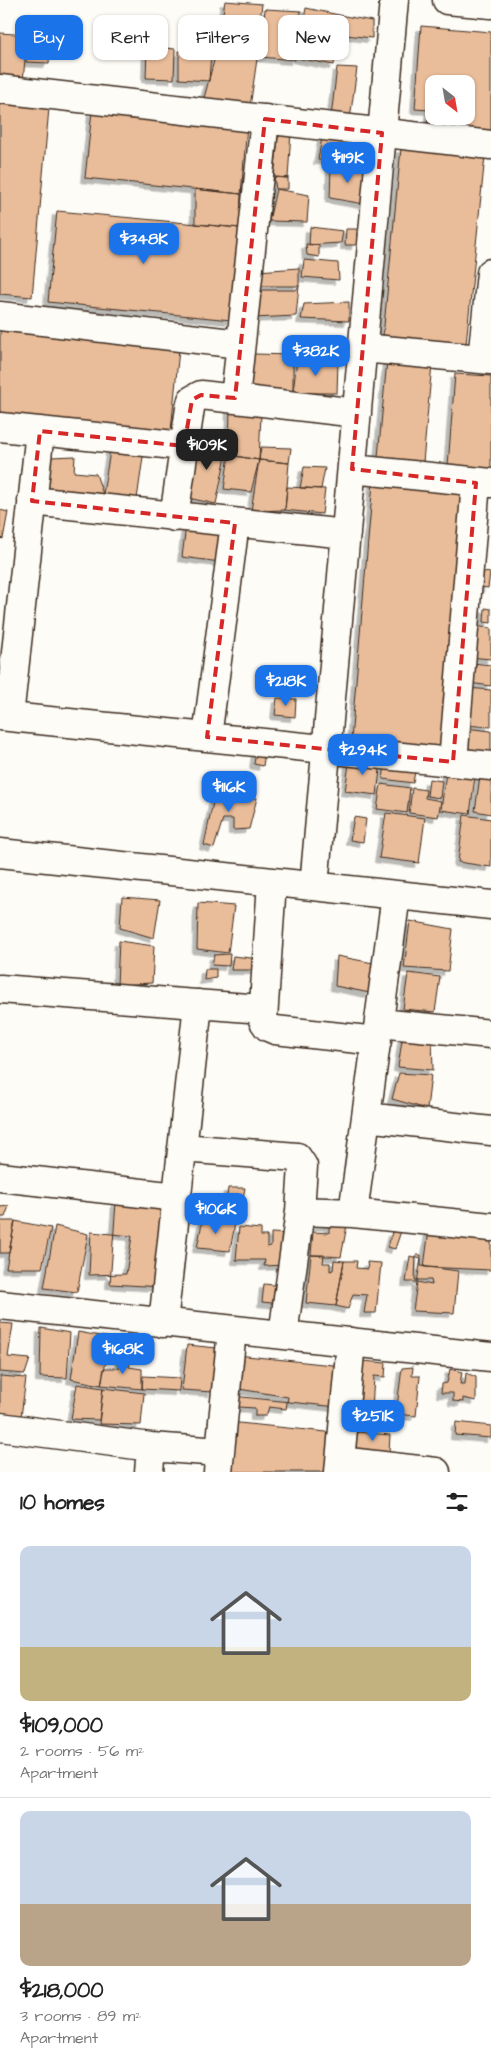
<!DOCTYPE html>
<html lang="en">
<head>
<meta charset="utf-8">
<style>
	:root { --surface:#fff; --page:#f6f6f6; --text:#222; --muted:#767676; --line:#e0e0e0; --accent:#1a73e8 }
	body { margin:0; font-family:"Architects Daughter",sans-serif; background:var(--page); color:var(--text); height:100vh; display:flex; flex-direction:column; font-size:19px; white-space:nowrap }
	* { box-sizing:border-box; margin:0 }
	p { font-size:16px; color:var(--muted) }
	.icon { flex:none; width:28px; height:28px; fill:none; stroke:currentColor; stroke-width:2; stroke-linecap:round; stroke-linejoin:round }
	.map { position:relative; height:1472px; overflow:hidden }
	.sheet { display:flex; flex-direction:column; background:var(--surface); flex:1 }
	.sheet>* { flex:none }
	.top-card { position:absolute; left:15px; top:15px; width:461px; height:45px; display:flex; gap:10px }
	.needle { width:32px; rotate:149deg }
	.fabs { position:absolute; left:425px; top:75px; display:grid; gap:10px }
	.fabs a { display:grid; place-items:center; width:50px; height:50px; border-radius:10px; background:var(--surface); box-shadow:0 1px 4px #0004; font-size:25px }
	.price { position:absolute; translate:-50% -42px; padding:0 11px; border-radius:10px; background:var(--accent); color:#fff; font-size:16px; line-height:32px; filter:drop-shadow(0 1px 2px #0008) }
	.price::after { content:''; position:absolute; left:50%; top:30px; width:15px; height:11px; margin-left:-8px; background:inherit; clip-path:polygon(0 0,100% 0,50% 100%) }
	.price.current { background:#222; color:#fff }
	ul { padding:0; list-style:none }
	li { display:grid; align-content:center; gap:10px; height:265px; padding:0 20px }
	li+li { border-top:1px solid var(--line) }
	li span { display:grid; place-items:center; height:155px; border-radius:10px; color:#555 }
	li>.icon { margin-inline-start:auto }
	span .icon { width:90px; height:90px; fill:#fffc; stroke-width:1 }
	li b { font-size:21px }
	h2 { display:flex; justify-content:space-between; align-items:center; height:60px; padding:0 20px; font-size:21px }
	.pill { padding:0 18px; border-radius:10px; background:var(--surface); box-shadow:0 1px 4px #0004; font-size:18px; line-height:45px }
	.pill.current { background:var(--accent); color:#fff }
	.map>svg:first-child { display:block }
	.building { fill:#eabd9a; stroke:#3b2a1e; fill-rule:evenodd; filter:url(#shadow) }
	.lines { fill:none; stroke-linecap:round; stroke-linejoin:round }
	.minor-casing { stroke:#3b2a1e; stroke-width:31 }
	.minor { stroke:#fdfcf7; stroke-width:28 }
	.marked { fill:none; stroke:#d62828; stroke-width:4; stroke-dasharray:10 6; stroke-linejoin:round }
</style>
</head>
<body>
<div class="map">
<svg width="491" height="1472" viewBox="0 0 491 1472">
	<defs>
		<filter id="shadow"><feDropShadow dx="-4.5" dy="4.5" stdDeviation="0" flood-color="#0004"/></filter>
	</defs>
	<rect width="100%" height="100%" fill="#fdfcf7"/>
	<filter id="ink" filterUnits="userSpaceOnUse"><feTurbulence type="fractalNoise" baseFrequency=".02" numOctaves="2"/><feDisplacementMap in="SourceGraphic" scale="10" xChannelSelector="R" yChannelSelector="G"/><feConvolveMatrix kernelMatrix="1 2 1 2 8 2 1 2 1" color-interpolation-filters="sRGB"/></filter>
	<g filter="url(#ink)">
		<path class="building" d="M 225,1 L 262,4 L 256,54 L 217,48 Z
			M 306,8 L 339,15 L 334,65 L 297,58 Z
			M 265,9 L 301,11 L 295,60 L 260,57 Z
			M 339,15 L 372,21 L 372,38 L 337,34 Z
			M 421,26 L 491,32 L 491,137 L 477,136 L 478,129 L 427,126 L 430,110 L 415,109 ZM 434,84 L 466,84 L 466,116 L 434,116 Z
			M 0,33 L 27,35 L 23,82 L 0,80 Z
			M 31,34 L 51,39 L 49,63 L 26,62 Z
			M 147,46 L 175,49 L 174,79 L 146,78 Z
			M 179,51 L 211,53 L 209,81 L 179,79 Z
			M 216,53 L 257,59 L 250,107 L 204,98 Z
			M 337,67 L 357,68 L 350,119 L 331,117 Z
			M 0,104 L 49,108 L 32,297 L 0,294 Z
			M 92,111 L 247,126 L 241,194 L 85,178 Z
			M 279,127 L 291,131 L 288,178 L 274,177 Z
			M 323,132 L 363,138 L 369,160 L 318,160 Z
			M 401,148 L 485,156 L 466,344 L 383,336 Z
			M 331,166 L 366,169 L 364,204 L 330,198 Z
			M 274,177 L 288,178 L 288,189 L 276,189 Z
			M 195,189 L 241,194 L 240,228 L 195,224 Z
			M 276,189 L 309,195 L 307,222 L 269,221 Z
			M 57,211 L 240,228 L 231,320 L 48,302 Z
			M 310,227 L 343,231 L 341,243 L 309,245 Z
			M 346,229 L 357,229 L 356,245 L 345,245 Z
			M 306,244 L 319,245 L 319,257 L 307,255 Z
			M 304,260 L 338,263 L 339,280 L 302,277 Z
			M 299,268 L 299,286 L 258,286 L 258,271 Z
			M 299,286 L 296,316 L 253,318 L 256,290 L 296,290 Z
			M 349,302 L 349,321 L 301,319 L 304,304 Z
			M 0,331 L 179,349 L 170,441 L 0,424 Z
			M 254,354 L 293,355 L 293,393 L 249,389 Z
			M 297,359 L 338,361 L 337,393 L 293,393 Z
			M 387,360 L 432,364 L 423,462 L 378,457 Z
			M 455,374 L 491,376 L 491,469 L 448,466 Z
			M 230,409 L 261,413 L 259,460 L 229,455 Z
			M 229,441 L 216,504 L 188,498 L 195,443 Z
			M 111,445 L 144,450 L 137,499 L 103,494 Z
			M 261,447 L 291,448 L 289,463 L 259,460 Z
			M 229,455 L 259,460 L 251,492 L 224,489 Z
			M 75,456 L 74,472 L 96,474 L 103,494 L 45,492 L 51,457 Z
			M 259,460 L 289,463 L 285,510 L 251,511 Z
			M 304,467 L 325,468 L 321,489 L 300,488 Z
			M 373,482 L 465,490 L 442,747 L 351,740 Z
			M 287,487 L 325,489 L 322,514 L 285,510 Z
			M 0,510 L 8,512 L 3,539 L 0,538 Z
			M 186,526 L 224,531 L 220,562 L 182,557 Z
			M 477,571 L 490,573 L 488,588 L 474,586 Z
			M 485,608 L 491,609 L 491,623 L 484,622 Z
			M 472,626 L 491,628 L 491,659 L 469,657 Z
			M 472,663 L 491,665 L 491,686 L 469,683 Z
			M 468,688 L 491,690 L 491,727 L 464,725 Z
			M 277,698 L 296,699 L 295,717 L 275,715 Z
			M 465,728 L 491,731 L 491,752 L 463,749 Z
			M 257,745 L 266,746 L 263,766 L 254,764 Z
			M 350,757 L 381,761 L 377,795 L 345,791 Z
			M 386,757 L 415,771 L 413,783 L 383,779 Z
			M 447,765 L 476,769 L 470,814 L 441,810 Z
			M 481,769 L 491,771 L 491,814 L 475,811 Z
			M 429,779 L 442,781 L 440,798 L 427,796 Z
			M 381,784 L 410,788 L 407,813 L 377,809 Z
			M 216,788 L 257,798 L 249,829 L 233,830 L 233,819 L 223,819 L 214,848 L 204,845 Z
			M 412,788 L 426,790 L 425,798 L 441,801 L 438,817 L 409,813 Z
			M 386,813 L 425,818 L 419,863 L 379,858 Z
			M 464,815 L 491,819 L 491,867 L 458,862 Z
			M 354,817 L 366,819 L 363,842 L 350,840 Z
			M 122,897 L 160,900 L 154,938 L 120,928 Z
			M 198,903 L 234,906 L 228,953 L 197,949 Z
			M 410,921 L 453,929 L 448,971 L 404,968 Z
			M 119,941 L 154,946 L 152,983 L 117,985 Z
			M 230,954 L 229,966 L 212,965 L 214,955 Z
			M 233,956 L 260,959 L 258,970 L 231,970 Z
			M 337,956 L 373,963 L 370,993 L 335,986 Z
			M 205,969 L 216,969 L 216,978 L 204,980 Z
			M 408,973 L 440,977 L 435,1012 L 403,1009 Z
			M 403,1034 L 432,1038 L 433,1070 L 398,1067 Z
			M 399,1073 L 431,1075 L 427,1109 L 392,1099 Z
			M 228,1188 L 245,1188 L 238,1223 L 224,1221 Z
			M 116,1202 L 168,1206 L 162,1287 L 110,1284 Z
			M 9,1206 L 5,1217 L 0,1217 L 0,1207 Z
			M 203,1218 L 235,1223 L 230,1251 L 197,1248 Z
			M 348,1220 L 341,1257 L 311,1255 L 313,1232 L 329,1233 L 329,1226 L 313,1225 Z
			M 0,1221 L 15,1221 L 9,1253 L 0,1253 Z
			M 15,1221 L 51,1228 L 42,1268 L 6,1268 Z
			M 55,1226 L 88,1234 L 77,1292 L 44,1288 Z
			M 239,1227 L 261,1229 L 261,1236 L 267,1236 L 267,1247 L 271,1246 L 271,1233 L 290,1234 L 287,1265 L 264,1266 L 265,1260 L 236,1260 Z
			M 429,1229 L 491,1235 L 491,1270 L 424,1267 Z
			M 401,1231 L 395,1249 L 388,1247 L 392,1232 Z
			M 91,1232 L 132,1236 L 126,1274 L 89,1275 Z
			M 311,1255 L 324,1255 L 323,1263 L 330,1263 L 330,1271 L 333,1270 L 334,1260 L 344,1261 L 336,1306 L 306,1303 Z
			M 416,1255 L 421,1255 L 421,1266 L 458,1271 L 454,1313 L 413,1311 L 417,1282 L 432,1285 L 431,1280 L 415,1280 Z
			M 410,1256 L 421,1259 L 417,1282 L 406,1282 Z
			M 344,1261 L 357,1261 L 356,1268 L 368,1269 L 367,1262 L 381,1263 L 376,1313 L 364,1313 L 367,1295 L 353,1294 L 348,1309 L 336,1306 Z
			M 264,1284 L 283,1286 L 281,1304 L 262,1302 Z
			M 0,1323 L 13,1324 L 8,1357 L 30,1359 L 25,1374 L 0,1372 Z
			M 41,1328 L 70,1333 L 67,1378 L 40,1377 Z
			M 78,1332 L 111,1338 L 101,1385 L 71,1379 Z
			M 187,1345 L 217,1348 L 213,1392 L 182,1390 Z
			M 120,1354 L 132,1356 L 129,1367 L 142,1369 L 142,1389 L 101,1385 L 104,1368 L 119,1368 Z
			M 237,1355 L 342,1366 L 337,1407 L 233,1396 Z
			M 362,1361 L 386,1363 L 385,1377 L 374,1376 L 372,1410 L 390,1412 L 390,1428 L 358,1427 Z
			M 413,1367 L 412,1376 L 420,1376 L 416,1416 L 396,1414 L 402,1368 Z
			M 450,1369 L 462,1372 L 460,1384 L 465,1384 L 466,1373 L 476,1377 L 476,1401 L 463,1398 L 463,1402 L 453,1401 L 453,1393 L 441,1393 L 442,1384 L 447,1383 Z
			M 0,1376 L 26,1378 L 21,1417 L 0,1415 Z
			M 143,1376 L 180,1378 L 179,1391 L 142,1389 Z
			M 77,1384 L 103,1388 L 99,1420 L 71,1419 Z
			M 103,1388 L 144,1393 L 141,1425 L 99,1424 Z
			M 239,1389 L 288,1397 L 286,1409 L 269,1407 L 266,1416 L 255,1416 L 255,1408 L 239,1407 Z
			M 229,1422 L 336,1433 L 332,1472 L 224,1472 Z
			M 456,1422 L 491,1426 L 491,1438 L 455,1435 Z
			M 357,1432 L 390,1435 L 389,1452 L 356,1449 Z"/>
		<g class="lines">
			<g class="minor-casing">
				<path id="minor" d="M 447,0 L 491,4
					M 0,89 L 491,145
					M 0,316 L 240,344
					M 363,348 L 491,360
					M 482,359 L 491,273
					M 235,398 L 265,119
					M 0,427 L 184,446
					M 352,469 L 491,483
					M 32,501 L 346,534
					M 174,517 L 190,408 L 192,400 L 201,395 L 357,413
					M 0,716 L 491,766
					M 9,717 L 40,431
					M 207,737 L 235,523
					M 453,762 L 476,483
					M 0,853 L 491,905
					M 272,882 L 263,1020 L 268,1027 L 275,1030 L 377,1041
					M 314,886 L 394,0
					M 0,989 L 262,1009
					M 379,1023 L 491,1034
					M 366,1117 L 491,1131
					M 182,1148 L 297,1157 L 303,1166 L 300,1211 L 283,1335
					M 0,1177 L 177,1197
					M 300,1211 L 353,1213 L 491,1227
					M 353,1213 L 396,895
					M 0,1305 L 491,1357
					M 163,1323 L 198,1004
					M 0,1427 L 151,1447 L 220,1452
					M 340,1461 L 436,1472
					M 149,1472 L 151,1447
					M 218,1472 L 232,1330
					M 339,1472 L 351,1342"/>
			</g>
			<use href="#minor" class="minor"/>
		</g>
	</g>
	<path class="marked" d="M 265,119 L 382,133 L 352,469 L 476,483 L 453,762 L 207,737 L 235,523 L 32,501 L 40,431 L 184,446 L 192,400 L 201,395 L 235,398 Z"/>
</svg>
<div class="fabs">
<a><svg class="needle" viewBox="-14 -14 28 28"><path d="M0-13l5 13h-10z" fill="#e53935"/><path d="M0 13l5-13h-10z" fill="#767676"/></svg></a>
</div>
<b class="price" style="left:348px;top:184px">$119K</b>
<b class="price" style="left:144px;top:265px">$348K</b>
<b class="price" style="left:316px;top:377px">$382K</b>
<b class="price current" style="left:207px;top:471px">$109K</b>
<b class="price" style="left:286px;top:707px">$218K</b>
<b class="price" style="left:363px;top:776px">$294K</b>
<b class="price" style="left:229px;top:813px">$116K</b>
<b class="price" style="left:216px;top:1235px">$106K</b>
<b class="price" style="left:123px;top:1375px">$168K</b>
<b class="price" style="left:373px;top:1442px">$251K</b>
<div class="top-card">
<a class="pill current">Buy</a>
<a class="pill">Rent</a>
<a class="pill">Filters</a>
<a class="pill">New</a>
</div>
</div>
<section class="sheet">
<h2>10 homes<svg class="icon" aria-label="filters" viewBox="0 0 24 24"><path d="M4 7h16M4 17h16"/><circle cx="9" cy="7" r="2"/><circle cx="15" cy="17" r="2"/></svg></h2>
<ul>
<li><span style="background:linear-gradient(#c9d6e8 65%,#c2b280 0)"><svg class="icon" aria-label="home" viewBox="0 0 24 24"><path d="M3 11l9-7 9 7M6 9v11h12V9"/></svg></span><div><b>$109,000</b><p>2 rooms · 56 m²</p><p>Apartment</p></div></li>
<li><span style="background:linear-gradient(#c9d6e8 60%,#b9a48a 0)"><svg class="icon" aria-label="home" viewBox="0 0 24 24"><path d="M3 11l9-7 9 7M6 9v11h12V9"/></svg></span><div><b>$218,000</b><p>3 rooms · 89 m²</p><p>Apartment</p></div></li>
</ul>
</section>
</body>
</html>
